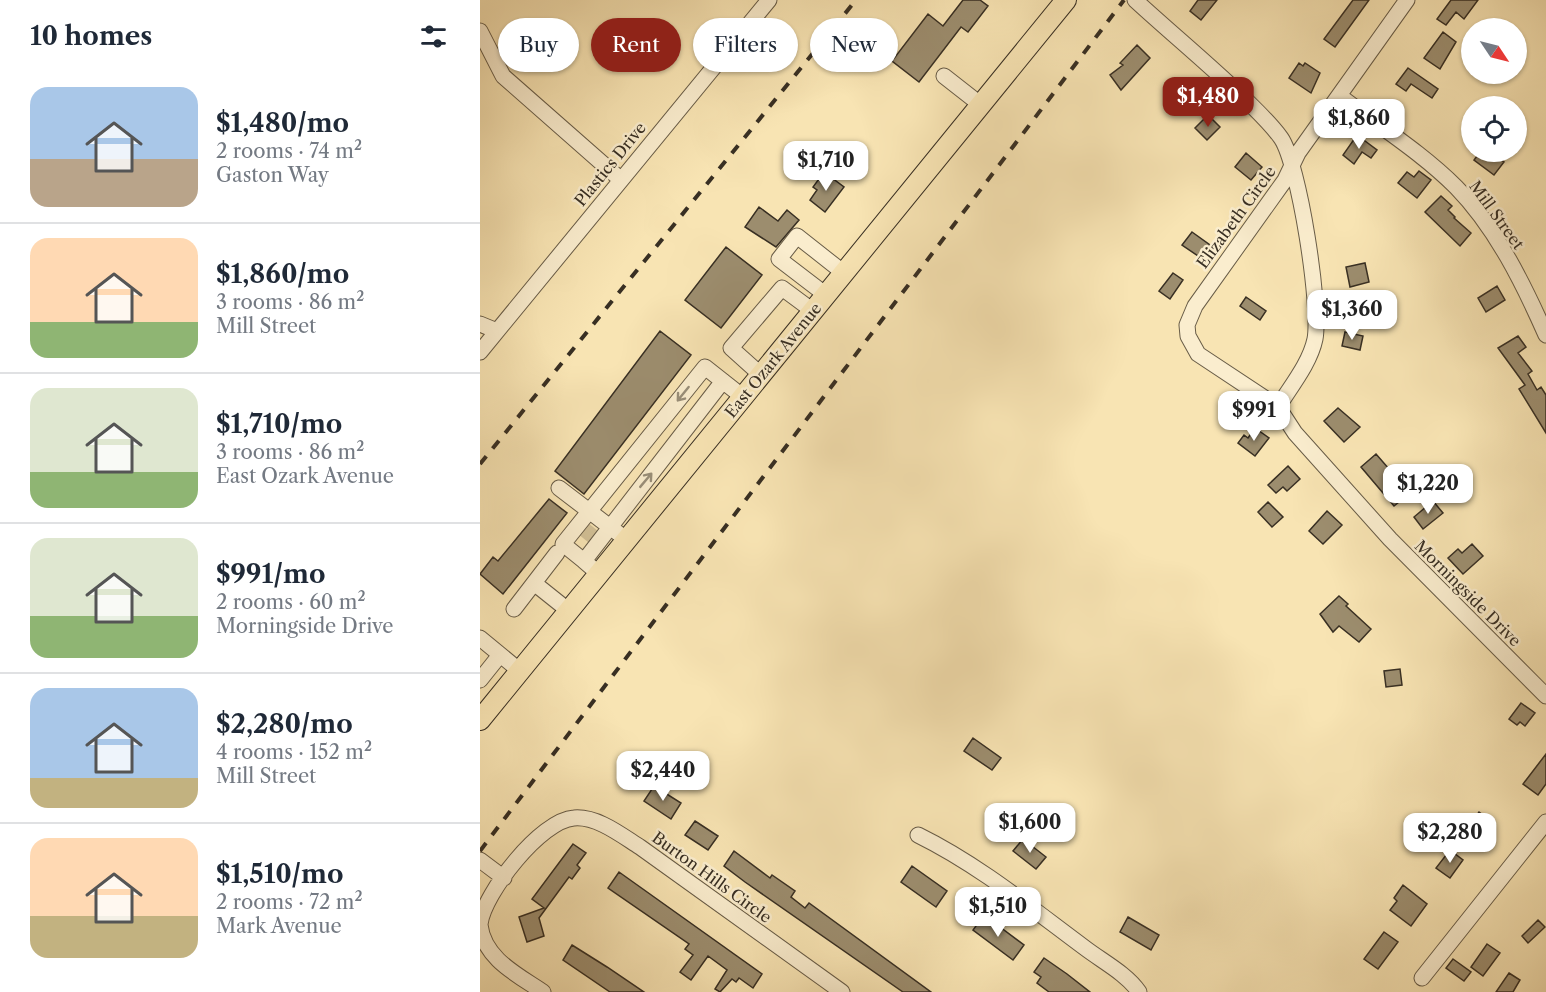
<!DOCTYPE html>
<html lang="en">
<head>
<meta charset="utf-8">
<style>
	:root { --surface:#fff; --page:#f2f2f3; --text:#1f2937; --muted:#747a83; --line:#e0e1e3; --accent:#8f2418 }
	body { margin:0; font-family:"Libre Caslon Text",serif; background:var(--page); color:var(--text); height:100vh; display:flex; flex-direction:column; font-size:22px; white-space:nowrap }
	* { box-sizing:border-box; margin:0 }
	p { font-size:20px; color:var(--muted) }
	.icon { flex:none; width:33px; height:33px; fill:none; stroke:currentColor; stroke-width:2; stroke-linecap:round; stroke-linejoin:round }
	.map { position:relative; flex:1; overflow:hidden }
	.sheet { display:flex; flex-direction:column; background:var(--surface); width:480px }
	.sheet>* { flex:none }
	.banner { position:absolute; left:18px; top:18px; width:570px; height:54px; display:flex; gap:12px }
	.needle { width:39px; rotate:125deg }
	.tools { position:absolute; left:981px; top:18px; display:grid; gap:12px }
	.tools a { display:grid; place-items:center; width:66px; height:66px; border-radius:50%; background:var(--surface); box-shadow:0 2px 4px #0004; font-size:30px }
	.price { position:absolute; translate:-50% -51px; padding:0 14px; border-radius:12px; background:#fff; color:#222; font-size:20px; line-height:39px; filter:drop-shadow(0 2px 3px #0008) }
	.price::after { content:''; position:absolute; left:50%; top:36px; width:18px; height:14px; margin-left:-9px; background:inherit; clip-path:polygon(0 0,100% 0,50% 100%) }
	.price.on { background:var(--accent); color:#fff }
	ul { padding:0; list-style:none }
	li { display:flex; align-items:center; gap:18px; height:150px; padding:0 30px }
	li+li { border-top:2px solid var(--line) }
	li span { display:grid; place-items:center; flex:none; width:168px; height:120px; border-radius:18px; color:#555 }
	li>.icon { margin-inline-start:auto }
	span .icon { width:72px; height:72px; fill:#fffc; stroke-width:1 }
	li b { font-size:26px }
	h2 { display:flex; justify-content:space-between; align-items:center; height:72px; padding:0 30px; font-size:26px }
	.tag { padding:0 21px; border-radius:27px; background:var(--surface); box-shadow:0 2px 4px #0004; font-size:21px; line-height:54px }
	.tag.on { background:var(--accent); color:#fff }
	main { display:flex; flex:1; min-height:0 }
	.map>svg:first-child { display:block }
	.building { fill:#9c8d6e; stroke:#382f23; stroke-width:1.5 }
	.lines { fill:none; stroke-linecap:round; stroke-linejoin:round }
	.minor-tunnel { stroke:#d2c096; stroke-width:15; stroke-dasharray:15 8; stroke-linecap:butt }
	.minor-casing { stroke:#685c47; stroke-width:17 }
	.major-casing { stroke:#382f23; stroke-width:22 }
	.minor { stroke:#faedce; stroke-width:15 }
	.major { stroke:#f8e4b3; stroke-width:20 }
	.rail { stroke:#382f23; stroke-width:4; stroke-dasharray:10 10; stroke-linecap:butt }
	.oneway { stroke:#998e78 }
	.labels { text-anchor:middle; stroke-width:5; stroke-linejoin:round; paint-order:stroke }
	.street-label { font-size:16px; fill:#382f23; stroke:#faedce }
</style>
</head>
<body>
<main>
<section class="sheet">
<h2>10 homes<svg class="icon" aria-label="filters" viewBox="0 0 24 24"><path d="M4 7h16M4 17h16"/><circle cx="9" cy="7" r="2"/><circle cx="15" cy="17" r="2"/></svg></h2>
<ul>
<li><span style="background:linear-gradient(#a9c7e8 60%,#b9a48a 0)"><svg class="icon" aria-label="home" viewBox="0 0 24 24"><path d="M3 11l9-7 9 7M6 9v11h12V9"/></svg></span><div><b>$1,480/mo</b><p>2 rooms · 74 m²</p><p>Gaston Way</p></div></li>
<li><span style="background:linear-gradient(#ffd9b3 70%,#8fb573 0)"><svg class="icon" aria-label="home" viewBox="0 0 24 24"><path d="M3 11l9-7 9 7M6 9v11h12V9"/></svg></span><div><b>$1,860/mo</b><p>3 rooms · 86 m²</p><p>Mill Street</p></div></li>
<li><span style="background:linear-gradient(#dfe7d0 70%,#8fb573 0)"><svg class="icon" aria-label="home" viewBox="0 0 24 24"><path d="M3 11l9-7 9 7M6 9v11h12V9"/></svg></span><div><b>$1,710/mo</b><p>3 rooms · 86 m²</p><p>East Ozark Avenue</p></div></li>
<li><span style="background:linear-gradient(#dfe7d0 65%,#8fb573 0)"><svg class="icon" aria-label="home" viewBox="0 0 24 24"><path d="M3 11l9-7 9 7M6 9v11h12V9"/></svg></span><div><b>$991/mo</b><p>2 rooms · 60 m²</p><p>Morningside Drive</p></div></li>
<li><span style="background:linear-gradient(#a9c7e8 75%,#c2b280 0)"><svg class="icon" aria-label="home" viewBox="0 0 24 24"><path d="M3 11l9-7 9 7M6 9v11h12V9"/></svg></span><div><b>$2,280/mo</b><p>4 rooms · 152 m²</p><p>Mill Street</p></div></li>
<li><span style="background:linear-gradient(#ffd9b3 65%,#c2b280 0)"><svg class="icon" aria-label="home" viewBox="0 0 24 24"><path d="M3 11l9-7 9 7M6 9v11h12V9"/></svg></span><div><b>$1,510/mo</b><p>2 rooms · 72 m²</p><p>Mark Avenue</p></div></li>
</ul>
</section>
<div class="map">
<svg width="1066" height="992" viewBox="0 0 1066 992">
	<rect width="100%" height="100%" fill="#f8e4b3"/>
	<filter id="stains"><feTurbulence type="fractalNoise" baseFrequency=".00333" numOctaves="4"/><feColorMatrix values="0 0 0 0 .2 0 0 0 0 .09 0 0 0 0 .02 0 0 0 .5 -.17"/></filter>
	<radialGradient id="worn" r=".72"><stop offset=".6" stop-color="#630" stop-opacity="0"/><stop offset="1" stop-color="#630" stop-opacity=".3"/></radialGradient>
	<path class="building" d="M 483,0 L 500,0 L 508,6 L 488,32 L 481,27 L 439,82 L 412,61 L 448,14 L 463,26 Z
		M 718,0 L 737,0 L 721,20 L 710,11 Z
		M 873,0 L 889,0 L 855,47 L 844,39 Z
		M 971,0 L 998,0 L 984,19 L 976,12 L 966,25 L 957,19 Z
		M 963,32 L 976,42 L 960,69 L 944,58 Z
		M 657,45 L 670,58 L 641,90 L 630,75 L 643,65 L 640,63 Z
		M 819,63 L 823,66 L 825,63 L 840,73 L 831,93 L 809,78 Z
		M 928,68 L 958,89 L 952,98 L 931,84 L 926,91 L 916,84 Z
		M 728,115 L 740,127 L 727,140 L 715,128 Z
		M 877,135 L 897,150 L 891,158 L 882,152 L 874,164 L 863,155 Z
		M 1000,152 L 1010,152 L 1024,162 L 1014,175 L 994,160 Z
		M 766,153 L 782,167 L 771,180 L 755,167 Z
		M 939,171 L 951,180 L 937,198 L 918,183 L 927,172 L 934,177 Z
		M 344,172 L 364,187 L 345,212 L 330,200 L 337,190 L 333,187 Z
		M 961,196 L 972,206 L 968,210 L 975,217 L 974,218 L 991,233 L 980,246 L 945,212 Z
		M 279,207 L 298,221 L 307,210 L 319,220 L 296,247 L 265,227 Z
		M 712,232 L 730,245 L 721,258 L 702,245 Z
		M 246,247 L 282,275 L 241,328 L 205,300 Z
		M 885,263 L 889,282 L 870,287 L 866,267 Z
		M 693,273 L 703,280 L 690,299 L 679,291 Z
		M 1017,286 L 1025,300 L 1006,312 L 998,298 Z
		M 766,297 L 786,311 L 780,320 L 760,306 Z
		M 180,331 L 211,355 L 104,494 L 75,471 Z
		M 865,332 L 883,336 L 880,350 L 862,346 Z
		M 1038,336 L 1046,347 L 1038,353 L 1052,371 L 1048,374 L 1057,390 L 1061,387 L 1066,395 L 1066,433 L 1039,389 L 1045,385 L 1018,348 Z
		M 858,408 L 880,427 L 864,442 L 844,421 Z
		M 775,428 L 789,438 L 775,456 L 758,443 L 764,435 L 768,438 Z
		M 896,454 L 916,477 L 919,474 L 930,487 L 921,495 L 924,498 L 914,506 L 881,467 Z
		M 808,466 L 820,479 L 807,491 L 803,487 L 796,493 L 788,485 Z
		M 69,499 L 87,513 L 23,594 L 0,574 L 13,557 L 18,561 Z
		M 953,501 L 963,513 L 943,529 L 934,517 Z
		M 788,502 L 803,517 L 792,527 L 778,512 Z
		M 847,511 L 862,525 L 843,544 L 829,531 Z
		M 992,544 L 1003,556 L 983,574 L 968,558 L 978,549 L 982,553 Z
		M 859,596 L 868,604 L 866,606 L 891,629 L 879,642 L 859,626 L 853,632 L 840,614 Z
		M 920,669 L 922,685 L 906,687 L 904,671 Z
		M 1041,703 L 1055,713 L 1045,726 L 1040,722 L 1037,725 L 1029,719 Z
		M 493,738 L 521,758 L 512,770 L 484,751 Z
		M 1066,754 L 1066,784 L 1058,795 L 1043,784 Z
		M 174,786 L 201,803 L 191,819 L 164,801 Z
		M 999,812 L 1012,822 L 996,844 L 983,834 Z
		M 215,821 L 238,836 L 228,850 L 205,835 Z
		M 543,839 L 566,857 L 556,869 L 533,851 Z
		M 93,844 L 106,853 L 97,865 L 100,868 L 92,879 L 89,877 L 59,918 L 64,936 L 47,942 L 39,917 L 64,908 L 52,899 Z
		M 970,850 L 983,860 L 970,878 L 956,868 Z
		M 254,851 L 290,878 L 292,875 L 315,891 L 311,897 L 325,908 L 329,903 L 451,992 L 423,992 L 265,882 L 244,866 Z
		M 432,866 L 467,891 L 456,907 L 421,882 Z
		M 139,872 L 282,974 L 273,988 L 259,978 L 256,982 L 252,979 L 240,992 L 235,989 L 247,970 L 228,956 L 211,980 L 200,972 L 213,955 L 205,949 L 209,944 L 128,888 Z
		M 923,885 L 947,904 L 931,926 L 910,910 L 917,901 L 914,898 Z
		M 504,915 L 544,945 L 533,960 L 493,930 Z
		M 648,917 L 679,935 L 671,950 L 640,932 Z
		M 1058,920 L 1065,927 L 1048,943 L 1042,936 Z
		M 904,932 L 918,942 L 898,969 L 884,959 Z
		M 1007,944 L 1020,953 L 1003,976 L 991,967 Z
		M 92,945 L 127,967 L 164,992 L 130,992 L 83,960 Z
		M 564,958 L 587,974 L 610,992 L 569,992 L 557,983 L 561,977 L 554,972 Z
		M 973,959 L 991,972 L 984,981 L 966,968 Z
		M 1029,973 L 1040,980 L 1033,992 L 1016,992 Z"/>
	<g class="lines">
		<path class="minor-tunnel" d="M 105,530 L 116,539"/>
		<g class="minor-casing">
			<path id="minor" d="M 655,0 C 692,34 731,66 767,101 C 779,113 791,124 801,138 C 819,164 841,306 835,339 C 830,363 811,386 798,407
				M 927,0 L 818,153 L 805,180 L 715,306 L 707,325 L 708,336 L 718,354 L 798,407 L 815,433 L 910,539 L 1066,696
				M 0,31 L 23,76 L 140,179
				M 464,76 L 501,105
				M 861,97 C 899,126 942,153 976,187 C 1016,228 1043,283 1066,335
				M 346,295 L 299,259 L 317,236 L 364,273
				M 0,324 L 17,331
				M 0,352 L 289,0
				M 281,375 L 251,348 L 302,288 L 333,311
				M 79,488 L 147,540
				M 104,561 L 83,544 L 225,367 L 263,397
				M 111,567 L 104,561 L 243,381
				M 54,583 L 89,611
				M 34,609 L 77,553
				M 0,638 L 40,671
				M 0,680 L 20,655
				M 438,835 C 499,865 551,908 605,948 C 622,961 647,974 659,992
				M 0,860 L 24,878
				M 0,924 C 4,893 61,820 94,818 C 117,816 141,835 160,847 L 362,992
				M 0,925 C 4,959 38,975 63,992
				M 942,978 L 1066,822"/>
		</g>
		<g class="major-casing">
			<path id="major" d="M 0,720 L 586,0"/>
		</g>
		<use href="#minor" class="minor"/>
		<use href="#major" class="major"/>
		<path class="rail" d="M 0,464 L 376,0
			M 0,851 L 644,0"/>
	</g>
	<defs><path id="oneway-shaft" d="M-6 0H5M1.5-3L5.5 0L1.5 3" fill="none" stroke-width="1.6" stroke-linecap="round" stroke-linejoin="round" transform="scale(1.5)"/></defs>
	<g class="oneway">
		<use href="#oneway-shaft" transform="translate(203 394) rotate(129)"/>
		<use href="#oneway-shaft" transform="translate(166 480) rotate(-50)"/>
	</g>
	<g class="labels">
		<g class="street-label">
			<text transform="translate(130 164) rotate(-51)" y="6">Plastics Drive</text>
			<text transform="translate(1017 215) rotate(54)" y="6">Mill Street</text>
			<text transform="translate(756 217) rotate(-54)" y="6">Elizabeth Circle</text>
			<text transform="translate(293 360) rotate(-51)" y="6">East Ozark Avenue</text>
			<text transform="translate(988 593) rotate(45)" y="6">Morningside Drive</text>
			<text transform="translate(232 877) rotate(36)" y="6">Burton Hills Circle</text>
		</g>
	</g>
	<rect width="100%" height="100%" filter="url(#stains)"/>
	<rect width="100%" height="100%" fill="url(#worn)"/>
</svg>
<div class="tools">
<a><svg class="needle" viewBox="-14 -14 28 28"><path d="M0-13l5 13h-10z" fill="#e53935"/><path d="M0 13l5-13h-10z" fill="#747a83"/></svg></a>
<a><svg class="icon" aria-label="locate" viewBox="0 0 24 24"><circle cx="12" cy="12" r="6"/><path d="M12 2v4M12 18v4M2 12h4M18 12h4"/></svg></a>
</div>
<b class="price on" style="left:728px;top:128px">$1,480</b>
<b class="price" style="left:879px;top:150px">$1,860</b>
<b class="price" style="left:346px;top:192px">$1,710</b>
<b class="price" style="left:872px;top:341px">$1,360</b>
<b class="price" style="left:774px;top:442px">$991</b>
<b class="price" style="left:948px;top:515px">$1,220</b>
<b class="price" style="left:183px;top:802px">$2,440</b>
<b class="price" style="left:550px;top:854px">$1,600</b>
<b class="price" style="left:970px;top:864px">$2,280</b>
<b class="price" style="left:518px;top:938px">$1,510</b>
<div class="banner">
<a class="tag">Buy</a>
<a class="tag on">Rent</a>
<a class="tag">Filters</a>
<a class="tag">New</a>
</div>
</div>
</main>
</body>
</html>
